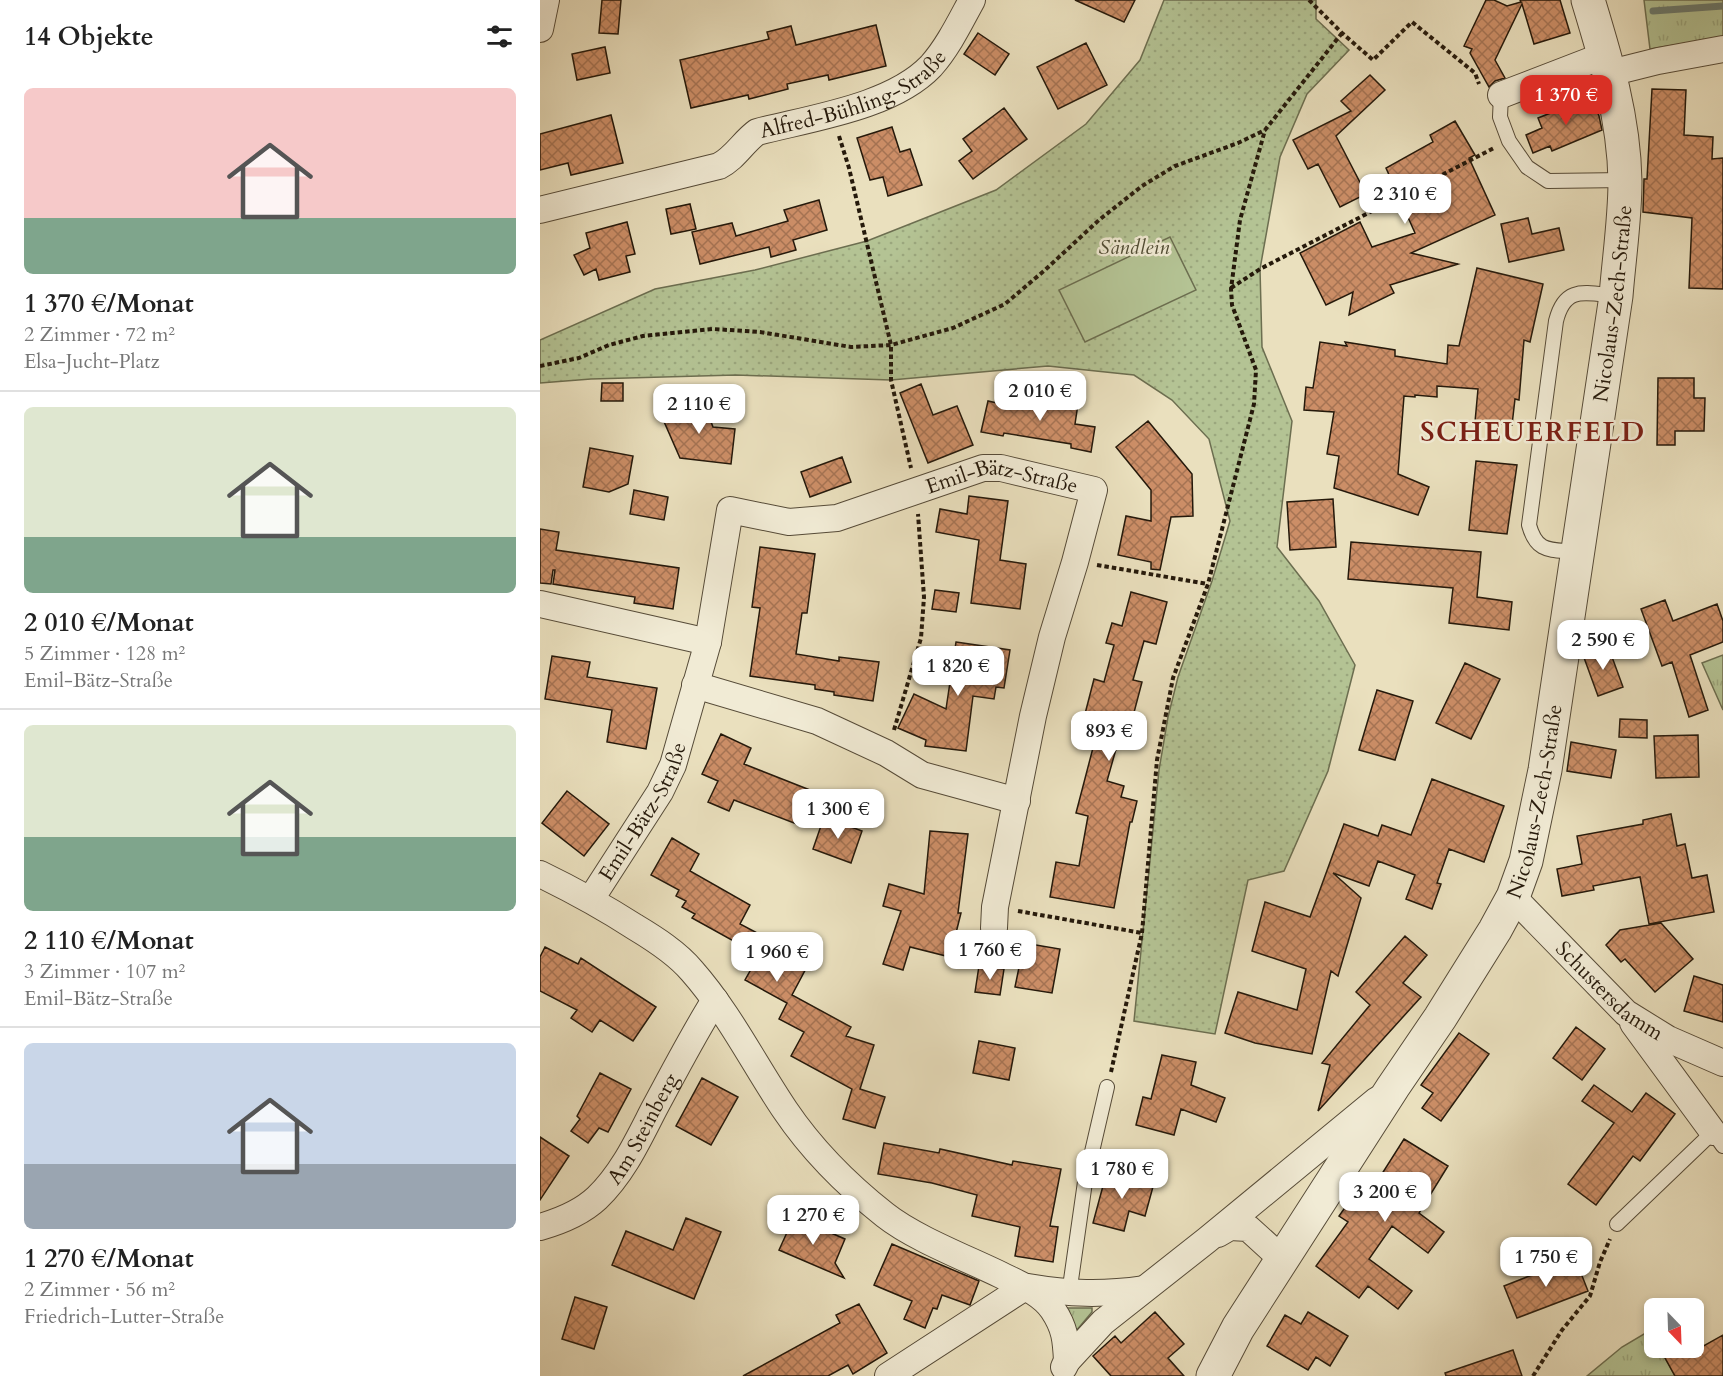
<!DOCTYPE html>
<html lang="de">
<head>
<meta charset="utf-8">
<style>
	:root { --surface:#fff; --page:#f2f2f2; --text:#222; --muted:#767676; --line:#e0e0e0; --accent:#d93025 }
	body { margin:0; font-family:Cardo,serif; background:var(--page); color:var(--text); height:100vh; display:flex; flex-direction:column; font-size:22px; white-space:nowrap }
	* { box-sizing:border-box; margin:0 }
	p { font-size:20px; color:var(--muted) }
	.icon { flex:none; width:33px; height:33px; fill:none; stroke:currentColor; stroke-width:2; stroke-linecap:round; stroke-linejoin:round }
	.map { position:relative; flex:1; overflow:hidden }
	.details { display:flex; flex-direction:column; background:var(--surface); width:540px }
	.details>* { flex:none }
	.needle { width:39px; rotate:157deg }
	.controls { position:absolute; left:1104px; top:1298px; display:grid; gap:12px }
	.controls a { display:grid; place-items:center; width:60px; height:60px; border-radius:9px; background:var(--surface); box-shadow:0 3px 9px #0003; font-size:30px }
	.price { position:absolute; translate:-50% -51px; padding:0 14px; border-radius:12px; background:#fff; color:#222; font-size:20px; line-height:39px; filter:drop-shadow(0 2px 3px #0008) }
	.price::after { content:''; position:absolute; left:50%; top:36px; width:18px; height:14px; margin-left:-9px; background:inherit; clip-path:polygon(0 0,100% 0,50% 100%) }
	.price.selected { background:var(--accent); color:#fff }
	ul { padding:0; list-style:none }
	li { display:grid; align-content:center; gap:12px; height:318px; padding:0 24px }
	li+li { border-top:2px solid var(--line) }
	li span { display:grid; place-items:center; height:186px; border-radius:9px; color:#555 }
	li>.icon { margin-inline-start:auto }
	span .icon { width:108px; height:108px; fill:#fffc; stroke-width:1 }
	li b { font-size:26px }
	h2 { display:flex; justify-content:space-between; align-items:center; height:72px; padding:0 24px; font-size:26px }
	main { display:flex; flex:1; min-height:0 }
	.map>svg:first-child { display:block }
	.grass { fill:url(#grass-tufts); stroke:#6c6e50; stroke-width:1.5 }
	.park { fill:url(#park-dots); stroke:#6c6e50; stroke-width:1.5 }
	.pitch { fill:#b4c394; stroke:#6c6e50; stroke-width:1.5 }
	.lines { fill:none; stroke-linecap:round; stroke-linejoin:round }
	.stream { stroke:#6a7b70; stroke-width:7 }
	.building { fill:url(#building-cross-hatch); stroke:#25190b; stroke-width:1.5 }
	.service-casing { stroke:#564b38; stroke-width:16 }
	.minor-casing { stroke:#564b38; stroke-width:28 }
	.tertiary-casing { stroke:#564b38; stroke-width:35 }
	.path { stroke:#25190b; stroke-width:4; stroke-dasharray:4.5 3; stroke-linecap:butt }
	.service { stroke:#f1ebd5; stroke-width:14 }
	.minor { stroke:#f1ebd5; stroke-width:26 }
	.tertiary { stroke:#f1ebd5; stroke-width:33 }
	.labels { text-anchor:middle; stroke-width:5; stroke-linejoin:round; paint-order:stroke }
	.street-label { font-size:21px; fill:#25190b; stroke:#f1ebd5 }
	.park-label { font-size:21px; font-style:italic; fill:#504c34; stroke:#f1ebd5 }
	.district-label { font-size:27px; font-weight:bold; letter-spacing:1.5px; fill:#7a1f14; stroke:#f1ebd5 }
</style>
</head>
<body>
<main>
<section class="details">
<h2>14 Objekte<svg class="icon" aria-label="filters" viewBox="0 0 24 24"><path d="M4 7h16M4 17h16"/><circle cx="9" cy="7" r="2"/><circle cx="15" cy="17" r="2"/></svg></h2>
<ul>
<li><span style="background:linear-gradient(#f6c9c9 70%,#7fa58c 0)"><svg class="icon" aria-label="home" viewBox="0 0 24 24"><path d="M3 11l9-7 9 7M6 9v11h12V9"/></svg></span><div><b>1 370 €/Monat</b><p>2 Zimmer · 72 m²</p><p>Elsa-Jucht-Platz</p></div></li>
<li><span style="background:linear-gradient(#dfe7d0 70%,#7fa58c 0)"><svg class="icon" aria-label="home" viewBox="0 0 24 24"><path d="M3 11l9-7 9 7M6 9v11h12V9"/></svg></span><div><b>2 010 €/Monat</b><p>5 Zimmer · 128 m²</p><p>Emil-Bätz-Straße</p></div></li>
<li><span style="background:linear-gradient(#dfe7d0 60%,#7fa58c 0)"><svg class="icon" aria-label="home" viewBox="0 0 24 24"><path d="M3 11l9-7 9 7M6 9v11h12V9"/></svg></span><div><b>2 110 €/Monat</b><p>3 Zimmer · 107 m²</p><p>Emil-Bätz-Straße</p></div></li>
<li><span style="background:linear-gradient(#c9d6e8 65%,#9aa5b1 0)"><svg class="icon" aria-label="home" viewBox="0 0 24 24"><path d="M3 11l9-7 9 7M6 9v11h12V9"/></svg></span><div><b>1 270 €/Monat</b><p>2 Zimmer · 56 m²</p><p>Friedrich-Lutter-Straße</p></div></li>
</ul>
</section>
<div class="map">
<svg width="1183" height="1376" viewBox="0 0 1183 1376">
	<defs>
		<pattern id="grass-tufts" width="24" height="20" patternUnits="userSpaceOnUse" patternTransform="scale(1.5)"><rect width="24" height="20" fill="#b4c394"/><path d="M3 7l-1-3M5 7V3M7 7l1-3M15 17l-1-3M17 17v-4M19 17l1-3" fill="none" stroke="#9ba77e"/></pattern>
		<pattern id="park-dots" width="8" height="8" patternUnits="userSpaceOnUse" patternTransform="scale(1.5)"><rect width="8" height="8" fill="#b4c394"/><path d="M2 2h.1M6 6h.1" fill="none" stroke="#9ba77e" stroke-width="1.8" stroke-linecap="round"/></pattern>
		<pattern id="building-cross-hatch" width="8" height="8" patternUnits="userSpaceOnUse" patternTransform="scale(1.5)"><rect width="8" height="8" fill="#cc8e67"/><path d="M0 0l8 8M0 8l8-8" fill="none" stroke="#a57353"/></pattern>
	</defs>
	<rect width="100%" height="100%" fill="#eae0be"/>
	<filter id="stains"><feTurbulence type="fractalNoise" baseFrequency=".00333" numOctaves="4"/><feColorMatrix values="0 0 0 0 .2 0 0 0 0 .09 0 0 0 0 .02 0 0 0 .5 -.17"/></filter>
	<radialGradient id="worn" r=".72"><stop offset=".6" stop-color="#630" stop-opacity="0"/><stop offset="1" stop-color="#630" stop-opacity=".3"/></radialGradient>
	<path class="grass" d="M 1104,0 L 1183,0 L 1183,37 L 1110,49 Z
		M 1183,655 L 1183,710 L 1162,663 Z
		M 527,1308 L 552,1308 L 552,1312 L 536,1331 L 526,1315 Z
		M 1109,1331 L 1114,1340 L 1114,1347 L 1119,1347 L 1135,1376 L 1047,1376 L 1082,1347 Z"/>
	<path class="park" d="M 624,0 L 776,0 L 776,19 L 809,50 L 767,94 L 740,157 L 720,269 L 722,347 L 752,421 L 737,547 L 779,601 L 815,665 L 788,771 L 744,871 L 708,880 L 675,1034 L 594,1021 L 619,770 L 628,717 L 638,677 L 672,581 L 690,521 L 669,439 L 632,400 L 594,375 L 508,366 L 351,380 L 196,375 L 51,379 L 0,383 L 0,340 L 115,289 L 215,270 L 327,241 L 456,190 L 546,124 L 600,60 Z"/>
	<path class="pitch" d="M 630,237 L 656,290 L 545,342 L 519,290 Z"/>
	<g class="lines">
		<path class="stream" d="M 1113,11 L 1183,6"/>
	</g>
	<path class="building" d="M 62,0 L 81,0 L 78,34 L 59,33 Z
		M 535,0 L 595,0 L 584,22 Z
		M 946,0 L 954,0 L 967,6 L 981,2 L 980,0 L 1020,0 L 1030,33 L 994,44 L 982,4 L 955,60 L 965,78 L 955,81 L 949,87 L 930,53 L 932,49 L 924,46 Z
		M 336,25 L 346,66 L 289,80 L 288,75 L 247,84 L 248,89 L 209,99 L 208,95 L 151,108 L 140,60 L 229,39 L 227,32 L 251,26 L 256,45 Z
		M 438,33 L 469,54 L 455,75 L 424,54 Z
		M 546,43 L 567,85 L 518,109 L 497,67 Z
		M 65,47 L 70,73 L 37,80 L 32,54 Z
		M 830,75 L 845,90 L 796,136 L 826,194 L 800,207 L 778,164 L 768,169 L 753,140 L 811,111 L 801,101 Z
		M 1112,89 L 1146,90 L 1144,135 L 1173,137 L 1172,159 L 1183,158 L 1183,289 L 1149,288 L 1152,218 L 1103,212 L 1104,179 L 1107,179 Z
		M 1051,97 L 1059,116 L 1062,130 L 1012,151 L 1010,146 L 993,153 L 986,135 L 1002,128 L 998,118 Z
		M 464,108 L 487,139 L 433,179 L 419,161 L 432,151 L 423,139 Z
		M 71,115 L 83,163 L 31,175 L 28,163 L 0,170 L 0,134 Z
		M 915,121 L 935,155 L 929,158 L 955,215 L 871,253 L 918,264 L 850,285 L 854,293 L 809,315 L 813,292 L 786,305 L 760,253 L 820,222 L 832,247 L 875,233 L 846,168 L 893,142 L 890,135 Z
		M 352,127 L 360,152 L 370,149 L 382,185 L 348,196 L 343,177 L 330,180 L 317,138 Z
		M 279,200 L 287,230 L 253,240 L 256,250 L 231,257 L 229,247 L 160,264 L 152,232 L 192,223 L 196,236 L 248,221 L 244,210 Z
		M 150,204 L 156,229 L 131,234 L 126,209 Z
		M 988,218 L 992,234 L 1019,228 L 1024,250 L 969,262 L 961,224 Z
		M 87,222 L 95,254 L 86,256 L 90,272 L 59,280 L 56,269 L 44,275 L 34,255 L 50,248 L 46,233 Z
		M 937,268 L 1003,284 L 990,342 L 984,340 L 979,400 L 975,399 L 972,425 L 935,422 L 938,389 L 897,386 L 897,397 L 875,395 L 875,397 L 864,396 L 858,474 L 889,487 L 878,515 L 794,488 L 799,456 L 787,454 L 794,412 L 764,410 L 766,387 L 773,388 L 780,342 L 807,346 L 805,342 L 855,350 L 855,356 L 907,364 L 908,345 L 919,346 Z
		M 1118,378 L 1154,378 L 1154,398 L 1165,398 L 1164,431 L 1135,431 L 1135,445 L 1117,445 Z
		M 62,383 L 83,383 L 83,401 L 61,401 Z
		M 381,384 L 393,415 L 417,406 L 433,445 L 388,463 L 360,393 Z
		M 486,395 L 538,404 L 535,424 L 555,427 L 551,452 L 531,448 L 531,444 L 464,433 L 463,436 L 441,432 L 448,401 L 483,409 Z
		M 162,398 L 173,427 L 195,429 L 191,464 L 140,458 L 122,417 Z
		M 608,421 L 652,474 L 653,516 L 631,517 L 620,570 L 611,569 L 611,562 L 578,555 L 586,516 L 611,521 L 611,490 L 576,447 Z
		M 50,448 L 93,456 L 88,484 L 69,492 L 43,487 Z
		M 302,457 L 311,482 L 270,497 L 261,472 Z
		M 936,461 L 977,465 L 967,534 L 929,530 Z
		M 94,490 L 128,497 L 124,520 L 90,514 Z
		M 429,496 L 468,501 L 460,560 L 486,564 L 480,609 L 431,603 L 439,540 L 396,532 L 400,509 L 427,514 Z
		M 793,499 L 796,547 L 750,550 L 747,502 Z
		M 0,529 L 19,532 L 16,550 L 139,568 L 133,609 L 94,603 L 95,597 L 13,584 L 15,570 L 13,570 L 11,584 L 0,583 Z
		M 811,542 L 941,552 L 937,597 L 972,602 L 969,630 L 909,623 L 913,588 L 808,579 Z
		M 220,547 L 275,554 L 267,613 L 262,613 L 256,654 L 299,661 L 299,657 L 339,662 L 333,701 L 294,695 L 294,692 L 275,689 L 275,685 L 210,676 L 220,608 L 212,607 Z
		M 395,590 L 419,593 L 416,612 L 392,609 Z
		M 591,592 L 627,602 L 616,644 L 604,641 L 593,680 L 602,682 L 591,724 L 586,723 L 583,736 L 580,735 L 567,781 L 584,786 L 581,797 L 597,801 L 592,822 L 590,822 L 574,908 L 510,897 L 516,862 L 539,866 L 548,816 L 536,813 L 554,744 L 538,741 L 554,679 L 564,682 L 574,645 L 566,643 L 572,623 L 582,626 Z
		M 1125,600 L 1133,621 L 1177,604 L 1183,621 L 1183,642 L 1150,655 L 1168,710 L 1149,717 L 1132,662 L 1122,666 L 1101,609 Z
		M 416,642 L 470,650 L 464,688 L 456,687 L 454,699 L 433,696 L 426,751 L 385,746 L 386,740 L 358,728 L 374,694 L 406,709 Z
		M 1068,646 L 1083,687 L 1058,696 L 1043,655 Z
		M 12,656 L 50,662 L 47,677 L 117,688 L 106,749 L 67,742 L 72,710 L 5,699 Z
		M 925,663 L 960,679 L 931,739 L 896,723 Z
		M 837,690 L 873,701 L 855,760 L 819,750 Z
		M 1080,719 L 1107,720 L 1107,738 L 1079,737 Z
		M 181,734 L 211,748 L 204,764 L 275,792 L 262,826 L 194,800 L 189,811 L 168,802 L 178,781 L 162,774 Z
		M 1158,735 L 1159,777 L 1116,778 L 1114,736 Z
		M 1031,742 L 1076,750 L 1071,778 L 1027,771 Z
		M 892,779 L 964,806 L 944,862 L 909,849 L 897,883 L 901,884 L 892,909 L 866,899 L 875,875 L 838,861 L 829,886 L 793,873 L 821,898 L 798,976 L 791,971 L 772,1054 L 715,1043 L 685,1033 L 698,992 L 757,1010 L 766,969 L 712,951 L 725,902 L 770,917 L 804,824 L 838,836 L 842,825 L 871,835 Z
		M 27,791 L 69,824 L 44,856 L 2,823 Z
		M 1131,814 L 1137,846 L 1145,844 L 1152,878 L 1167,875 L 1174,912 L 1109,924 L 1100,877 L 1053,886 L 1054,890 L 1022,896 L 1017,869 L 1042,864 L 1037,836 L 1103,824 L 1103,820 Z
		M 284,817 L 322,831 L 311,863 L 273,849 Z
		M 390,831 L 428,834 L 418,913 L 421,913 L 410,957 L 370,947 L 363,970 L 343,964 L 361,911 L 343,906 L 349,884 L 384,894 Z
		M 132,838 L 159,854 L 150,871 L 210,905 L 200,924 L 270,961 L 252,995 L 311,1027 L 306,1036 L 334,1045 L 320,1089 L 345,1097 L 335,1128 L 303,1119 L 312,1089 L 251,1056 L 264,1032 L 239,1019 L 247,1003 L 205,980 L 219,955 L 152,918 L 155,914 L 142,907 L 146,901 L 136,896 L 139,890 L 111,875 Z
		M 1121,923 L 1153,959 L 1115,992 L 1085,959 L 1081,962 L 1066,945 L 1080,930 Z
		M 865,936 L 887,955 L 863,983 L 881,997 L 778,1111 L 790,1065 L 782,1063 L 830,1005 L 816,992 Z
		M 484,943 L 520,949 L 512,993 L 475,987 Z
		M 5,947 L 38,964 L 41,958 L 116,1007 L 93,1041 L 60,1020 L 52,1032 L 31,1018 L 37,1010 L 0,991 L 0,957 Z
		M 439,966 L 464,969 L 460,995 L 435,992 Z
		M 1154,976 L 1183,985 L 1183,1022 L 1144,1011 Z
		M 1036,1027 L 1065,1049 L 1042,1080 L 1013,1058 Z
		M 919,1033 L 949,1054 L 901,1121 L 882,1108 L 893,1093 L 881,1085 Z
		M 439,1041 L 475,1048 L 469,1080 L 433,1073 Z
		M 622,1055 L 656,1062 L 651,1085 L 685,1098 L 676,1122 L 641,1109 L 634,1135 L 596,1125 L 603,1097 L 611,1099 Z
		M 60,1073 L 91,1089 L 68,1132 L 59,1128 L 48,1143 L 31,1131 L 40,1119 L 37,1116 Z
		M 162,1078 L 198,1097 L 171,1145 L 136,1126 Z
		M 1054,1085 L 1092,1112 L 1106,1093 L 1135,1114 L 1100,1161 L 1093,1156 L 1056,1205 L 1028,1184 L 1074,1123 L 1042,1101 Z
		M 0,1137 L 29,1156 L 0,1200 Z
		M 864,1139 L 908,1166 L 879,1213 L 904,1232 L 888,1253 L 852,1226 L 829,1259 L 872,1291 L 858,1309 L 828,1286 L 819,1298 L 776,1266 L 808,1222 L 799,1216 L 823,1182 L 833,1188 Z
		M 344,1143 L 399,1153 L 400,1149 L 472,1165 L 473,1161 L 521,1169 L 510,1226 L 518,1227 L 513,1262 L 475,1256 L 480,1227 L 432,1216 L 437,1195 L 392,1183 L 338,1174 Z
		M 567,1171 L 614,1183 L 605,1216 L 589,1211 L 584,1231 L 553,1223 Z
		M 254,1217 L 305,1239 L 295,1263 L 304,1278 L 239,1250 Z
		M 146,1218 L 181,1232 L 154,1299 L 72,1265 L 86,1231 L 133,1250 Z
		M 352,1244 L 439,1281 L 430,1305 L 402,1295 L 397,1309 L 393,1308 L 385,1328 L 364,1319 L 372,1301 L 334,1285 Z
		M 1035,1258 L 1048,1291 L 977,1318 L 964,1286 Z
		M 35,1297 L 67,1307 L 54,1349 L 22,1339 Z
		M 319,1304 L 347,1353 L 313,1374 L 308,1365 L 288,1376 L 203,1376 L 300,1323 L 296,1315 Z
		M 615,1312 L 644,1344 L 628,1358 L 644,1376 L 571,1376 L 553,1356 L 575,1336 L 581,1343 Z
		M 768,1312 L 808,1336 L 790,1366 L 776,1357 L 768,1370 L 727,1346 L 745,1315 L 761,1324 Z
		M 1183,1335 L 1183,1376 L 1135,1376 L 1119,1347 L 1160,1348 Z
		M 973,1350 L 982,1376 L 906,1376 L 905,1373 Z"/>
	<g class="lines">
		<g class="service-casing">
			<path id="service" d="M 961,95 L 960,117 L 969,141 L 987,167 L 1008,181 L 1085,180
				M 1037,552 C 1011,549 997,554 989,525 L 1016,321 C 1025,285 1045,293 1076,296
				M 1077,1224 L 1173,1132 L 1183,1146
				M 529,1294 L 545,1182 L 567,1087"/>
		</g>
		<g class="minor-casing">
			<g id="minor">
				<path d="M 0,29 L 6,0"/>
				<path d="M 1070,73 L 1118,61 L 1183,49"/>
				<path d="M 961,95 L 1065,55"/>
				<path id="s1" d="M 0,210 L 179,166 C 195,158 203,142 217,132 C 271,118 352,107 391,66 C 408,47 420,22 432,0"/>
				<path d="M 0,604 L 168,642"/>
				<path d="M 155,685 L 277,721 L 346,753 L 382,775 L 477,801"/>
				<path d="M 0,874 C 33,890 64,907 95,927 C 115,939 137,953 152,971 C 189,1013 214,1064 245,1110 C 272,1150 307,1185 345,1215 C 374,1238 426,1258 461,1275 C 479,1284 502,1293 513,1310 C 525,1328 526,1340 527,1361"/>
				<path id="s2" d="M 973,897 L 1086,1013 L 1128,1039 L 1183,1063"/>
				<path id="s3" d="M 51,899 L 120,792 L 133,765 L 168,642 L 190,510 L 249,522 L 297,518 L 443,468 L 461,468 L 554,490 L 535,562 L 512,637 L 493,716 L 455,907 L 454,928"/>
				<path d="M 1093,1023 L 1173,1132"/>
				<path id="s4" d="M 0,1227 C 21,1221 41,1213 57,1198 C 83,1173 98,1140 114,1109 C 134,1072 153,1035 175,1000"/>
				<path d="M 678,1234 L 690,1227 L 708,1228 L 742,1259"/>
				<path d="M 488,1287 C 529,1294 563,1295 604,1289"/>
				<path d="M 524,1367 L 527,1361 L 563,1322 L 667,1240 L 837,1100"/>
				<path d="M 348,1376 L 485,1287"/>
			</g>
		</g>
		<g class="tertiary-casing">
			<g id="tertiary">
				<path id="s5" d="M 673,1376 L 698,1328 L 853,1087 L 900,1018 L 955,930 L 973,897 L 986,861 L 1005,770 L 1076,296 C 1079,258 1085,219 1085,181 C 1084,118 1066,59 1048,0"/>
			</g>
		</g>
		<path class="path" d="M 769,0 L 802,33 L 833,60 L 872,22 L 935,73 L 939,84
			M 299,136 L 309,168 L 351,345 L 351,380 L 371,468
			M 691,288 L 720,269 L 954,148
			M 0,366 L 39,358 L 69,345 L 103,336 L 173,329 L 220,332 L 311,347 L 351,345 L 413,328 L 465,304 L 505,270 L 559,220 L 602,186 L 635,166 L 698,143 L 725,130 L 802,33
			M 557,565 L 668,584
			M 354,730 L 381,638 L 384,597 L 378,514
			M 478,911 L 602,933
			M 571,1072 L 602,933 L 617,760 L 633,678 L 668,584 L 714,404 L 716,370 L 692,305 L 691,289 L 700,220 L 725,130
			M 993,1376 L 1022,1330 L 1050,1296 L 1060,1262 L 1070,1239"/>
		<use href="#service" class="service"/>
		<use href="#minor" class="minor"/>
		<use href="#tertiary" class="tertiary"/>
	</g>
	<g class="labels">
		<g class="street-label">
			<text dy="7" stroke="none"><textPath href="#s1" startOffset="340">Alfred-Bühling-Straße</textPath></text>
			<text dy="7" stroke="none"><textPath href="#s5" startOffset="1168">Nicolaus-Zech-Straße</textPath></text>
			<text dy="7" stroke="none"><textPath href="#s3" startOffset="700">Emil-Bätz-Straße</textPath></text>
			<text dy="7" stroke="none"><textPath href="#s5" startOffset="664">Nicolaus-Zech-Straße</textPath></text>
			<text dy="7" stroke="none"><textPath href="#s3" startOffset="102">Emil-Bätz-Straße</textPath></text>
			<text dy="7" stroke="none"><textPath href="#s2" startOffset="135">Schustersdamm</textPath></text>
			<text dy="7" stroke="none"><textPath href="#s4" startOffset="148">Am Steinberg</textPath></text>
		</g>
		<g class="park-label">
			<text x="594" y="254">Sändlein</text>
		</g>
		<g class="district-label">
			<text x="993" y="441">SCHEUERFELD</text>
		</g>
	</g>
	<rect width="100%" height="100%" filter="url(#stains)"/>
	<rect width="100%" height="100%" fill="url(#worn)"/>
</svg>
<div class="controls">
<a><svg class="needle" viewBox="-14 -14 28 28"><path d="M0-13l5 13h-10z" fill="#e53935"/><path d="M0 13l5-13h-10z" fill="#767676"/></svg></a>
</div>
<b class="price selected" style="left:1026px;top:126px">1 370 €</b>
<b class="price" style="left:865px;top:225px">2 310 €</b>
<b class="price" style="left:500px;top:422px">2 010 €</b>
<b class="price" style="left:159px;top:435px">2 110 €</b>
<b class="price" style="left:1063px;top:671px">2 590 €</b>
<b class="price" style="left:418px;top:697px">1 820 €</b>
<b class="price" style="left:569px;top:762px">893 €</b>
<b class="price" style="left:298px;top:840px">1 300 €</b>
<b class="price" style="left:450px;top:981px">1 760 €</b>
<b class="price" style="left:237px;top:983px">1 960 €</b>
<b class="price" style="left:582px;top:1200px">1 780 €</b>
<b class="price" style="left:845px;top:1223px">3 200 €</b>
<b class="price" style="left:273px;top:1246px">1 270 €</b>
<b class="price" style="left:1006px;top:1288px">1 750 €</b>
</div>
</main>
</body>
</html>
